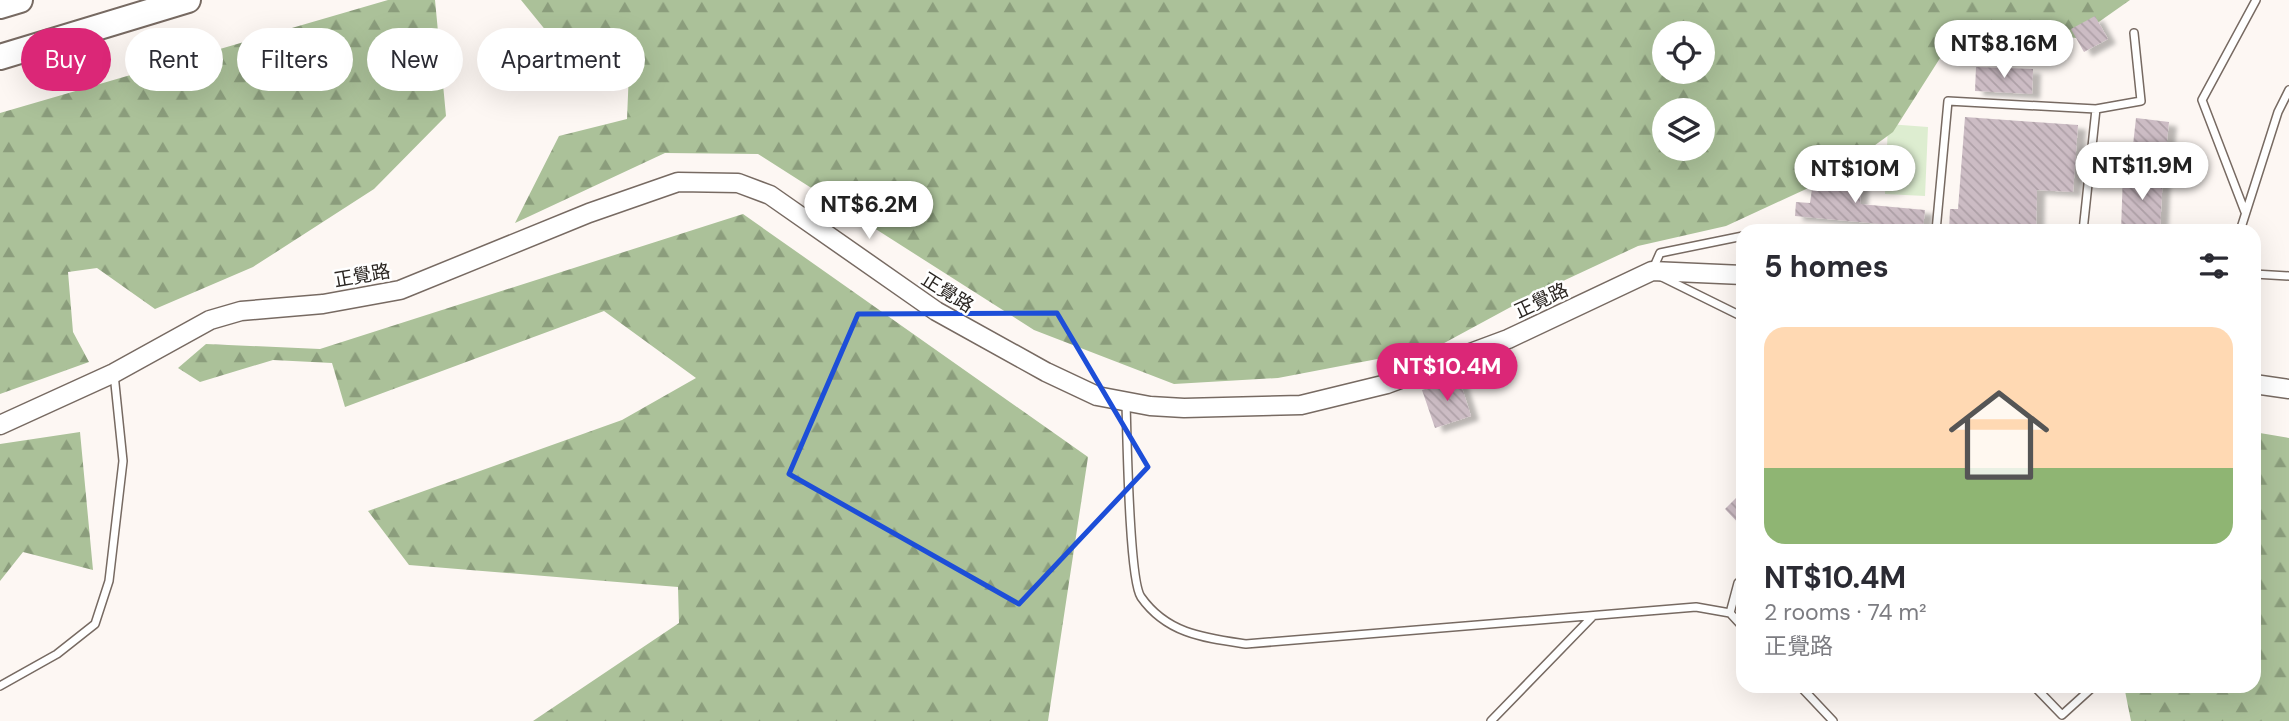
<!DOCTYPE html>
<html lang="en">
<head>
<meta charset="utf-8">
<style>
	:root { --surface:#fff; --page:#f2f2f3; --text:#2b2b33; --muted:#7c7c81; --line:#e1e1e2; --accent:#db2777 }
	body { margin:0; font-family:"DM Sans","Noto Sans TC",sans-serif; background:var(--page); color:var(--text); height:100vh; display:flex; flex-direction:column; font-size:26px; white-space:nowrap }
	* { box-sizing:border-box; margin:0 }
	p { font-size:23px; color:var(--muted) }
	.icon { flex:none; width:38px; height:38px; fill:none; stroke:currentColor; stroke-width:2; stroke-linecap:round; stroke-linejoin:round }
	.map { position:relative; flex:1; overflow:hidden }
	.side { position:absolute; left:1736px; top:224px; width:525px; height:469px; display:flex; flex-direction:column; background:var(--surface); border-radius:21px; box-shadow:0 7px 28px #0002 }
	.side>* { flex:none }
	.hud { position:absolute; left:21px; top:28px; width:665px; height:63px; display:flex; gap:14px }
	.tools { position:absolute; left:1652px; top:21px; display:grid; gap:14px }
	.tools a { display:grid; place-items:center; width:63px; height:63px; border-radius:50%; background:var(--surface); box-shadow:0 7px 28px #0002; font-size:35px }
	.price { position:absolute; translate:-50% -60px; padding:0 16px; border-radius:24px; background:#fff; color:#222; font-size:23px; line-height:46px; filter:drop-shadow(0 2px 4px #0008) }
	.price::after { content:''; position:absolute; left:50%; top:42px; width:21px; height:16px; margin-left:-10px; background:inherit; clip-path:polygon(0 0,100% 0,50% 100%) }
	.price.on { background:var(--accent); color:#fff }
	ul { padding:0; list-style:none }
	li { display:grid; align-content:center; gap:14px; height:371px; padding:0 28px }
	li+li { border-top:2px solid var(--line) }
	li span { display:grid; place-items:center; height:217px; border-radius:21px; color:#555 }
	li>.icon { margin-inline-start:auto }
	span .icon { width:126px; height:126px; fill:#fffc; stroke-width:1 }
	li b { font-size:30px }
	h2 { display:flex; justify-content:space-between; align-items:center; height:84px; padding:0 28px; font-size:30px }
	.chip { padding:0 24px; border-radius:32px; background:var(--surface); box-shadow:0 7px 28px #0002; font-size:24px; line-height:63px }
	.chip.on { background:var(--accent); color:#fff }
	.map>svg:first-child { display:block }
	.green { fill:#ddedd0 }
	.forest { fill:url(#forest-firs); fill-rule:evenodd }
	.building { fill:url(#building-back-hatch); filter:url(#shadow) }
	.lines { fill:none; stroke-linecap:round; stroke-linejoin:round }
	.service-casing { stroke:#776a62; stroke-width:10 }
	.tertiary-casing { stroke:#776a62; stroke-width:21 }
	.motorway-casing { stroke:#776a62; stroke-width:28 }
	.service { stroke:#fff; stroke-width:7 }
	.tertiary { stroke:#fff; stroke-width:18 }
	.motorway { stroke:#fff; stroke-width:24 }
	.marked { fill:none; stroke:#1d4ed8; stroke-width:5; stroke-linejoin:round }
	.labels { text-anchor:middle; stroke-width:5; stroke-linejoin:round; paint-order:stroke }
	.street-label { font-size:19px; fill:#2b2622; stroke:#fff }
</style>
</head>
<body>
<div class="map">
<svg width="2289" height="721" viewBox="0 0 2289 721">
	<defs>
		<pattern id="forest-firs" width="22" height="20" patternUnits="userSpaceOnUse" patternTransform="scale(1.75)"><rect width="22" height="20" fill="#abc199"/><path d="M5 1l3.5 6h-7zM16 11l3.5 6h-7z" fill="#8b9d7c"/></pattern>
		<pattern id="building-back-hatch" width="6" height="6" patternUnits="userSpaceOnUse" patternTransform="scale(1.75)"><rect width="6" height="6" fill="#ccbcc4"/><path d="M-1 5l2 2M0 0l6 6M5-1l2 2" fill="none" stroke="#afa1a8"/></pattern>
		<filter id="shadow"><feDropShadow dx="8" dy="4.5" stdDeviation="2" flood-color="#0004"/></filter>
	</defs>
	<rect width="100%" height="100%" fill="#fdf7f3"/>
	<path class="green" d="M 1888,124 L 1928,127 L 1925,196 L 1885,194 Z"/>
	<path class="forest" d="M 388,0 L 435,0 L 446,116 L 374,189 L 253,267 L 155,309 L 97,268 L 68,272 L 73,332 L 89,362 L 0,394 L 0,113 Z
		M 521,0 L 2130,0 L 2076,38 L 1988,26 L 1956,33 L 1893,132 L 1830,178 L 1726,226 L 1638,246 L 1533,295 L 1435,348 L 1278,378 L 1174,384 L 1034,330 L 758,154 L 665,153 L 515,223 L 559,136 L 627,119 L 629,71 L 560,48 ZM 1664,33 L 1703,33 L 1703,72 L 1664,72 ZM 1664,110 L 1703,110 L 1703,149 L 1664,149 Z
		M 743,214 L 1088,457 L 1048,721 L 533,721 L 679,623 L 678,587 L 409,565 L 368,511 L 622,420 L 696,378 L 604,311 L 345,407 L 332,363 L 273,360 L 200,382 L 178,368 L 206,344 L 320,349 Z
		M 80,432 L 93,570 L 23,552 L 0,581 L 0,444 Z
		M 2254,432 L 2289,438 L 2289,721 L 2131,721 L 2124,686 L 2254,686 Z"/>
	<path class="building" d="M 2095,16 L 2108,39 L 2084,52 L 2071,29 Z
		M 1976,67 L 2033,69 L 2032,94 L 1975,91 Z
		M 1965,117 L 2078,125 L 2073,192 L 2037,190 L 2036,231 L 1949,230 L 1950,209 L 1958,209 Z
		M 2136,118 L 2169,122 L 2166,149 L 2133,145 Z
		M 1841,165 L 1862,167 L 1860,204 L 1925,210 L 1923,228 L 1795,216 L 1796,202 L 1810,203 L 1812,189 L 1839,191 Z
		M 2123,172 L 2163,174 L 2160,231 L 2121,231 Z
		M 1459,378 L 1471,416 L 1435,428 L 1422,390 Z
		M 1743,491 L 1743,528 L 1725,509 Z"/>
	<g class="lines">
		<g class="service-casing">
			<path id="service" d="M 2096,109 L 2141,101 L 2134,33
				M 2245,212 L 2202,100 L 2256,0
				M 1936,231 L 1948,101 L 2096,109 L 2083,231
				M 2240,231 L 2278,112 L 2289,90
				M 1652,271 L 1660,253 L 1743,236
				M 2254,274 L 2289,276
				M 1662,277 L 1743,317
				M 1126,403 C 1127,434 1129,580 1141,597 C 1167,634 1205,638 1246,644 L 1696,607 L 1730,613 L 1743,627
				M 1730,613 L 1738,583 L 1743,579
				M 0,686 L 57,654 L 95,624 L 109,581 L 123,461 L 114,374
				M 1800,686 L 1833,721
				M 2034,686 L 2062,715 L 2094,686
				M 1491,721 L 1593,616"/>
		</g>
		<g class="tertiary-casing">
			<path id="tertiary" d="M 2254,384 L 2289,389
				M 0,425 L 114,373 L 210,320 L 241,311 L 323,304 L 400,290 L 589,213 L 678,182 L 738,183 L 770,195 L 936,311 L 1046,372 L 1097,396 L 1150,406 L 1184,408 L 1301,405 L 1387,384 L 1508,339 L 1652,271 L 1743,275"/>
		</g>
		<g class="motorway-casing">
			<path id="motorway" d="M 0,6 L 20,0
				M 0,57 L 188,0"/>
		</g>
		<use href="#service" class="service"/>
		<use href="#tertiary" class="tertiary"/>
		<use href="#motorway" class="motorway"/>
	</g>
	<path class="marked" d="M 1057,313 L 1148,467 L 1019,604 L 789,474 L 858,314 Z"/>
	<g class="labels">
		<g class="street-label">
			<text transform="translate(362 275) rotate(-10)" y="7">正覺路</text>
			<text transform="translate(948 292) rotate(32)" y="7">正覺路</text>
			<text transform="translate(1541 300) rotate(-25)" y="7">正覺路</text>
		</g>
	</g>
</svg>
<div class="tools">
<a><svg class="icon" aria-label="locate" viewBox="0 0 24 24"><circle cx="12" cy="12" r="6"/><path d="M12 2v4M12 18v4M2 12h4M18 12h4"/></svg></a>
<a><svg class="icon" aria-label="layers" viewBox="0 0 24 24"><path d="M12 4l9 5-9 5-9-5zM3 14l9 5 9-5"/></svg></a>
</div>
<b class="price" style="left:2004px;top:80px">NT$8.16M</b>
<b class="price" style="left:2142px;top:202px">NT$11.9M</b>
<b class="price" style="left:1855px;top:205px">NT$10M</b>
<b class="price" style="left:869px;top:241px">NT$6.2M</b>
<b class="price on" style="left:1447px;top:403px">NT$10.4M</b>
<div class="hud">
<a class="chip on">Buy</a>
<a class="chip">Rent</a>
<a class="chip">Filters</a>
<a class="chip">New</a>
<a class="chip">Apartment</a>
</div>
<section class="side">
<h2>5 homes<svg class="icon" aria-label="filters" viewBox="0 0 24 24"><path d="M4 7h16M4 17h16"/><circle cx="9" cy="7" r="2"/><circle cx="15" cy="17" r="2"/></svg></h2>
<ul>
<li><span style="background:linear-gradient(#ffd9b3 65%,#8fb573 0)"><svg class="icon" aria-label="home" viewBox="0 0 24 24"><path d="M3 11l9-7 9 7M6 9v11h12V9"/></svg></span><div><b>NT$10.4M</b><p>2 rooms · 74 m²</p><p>正覺路</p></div></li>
</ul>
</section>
</div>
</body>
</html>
